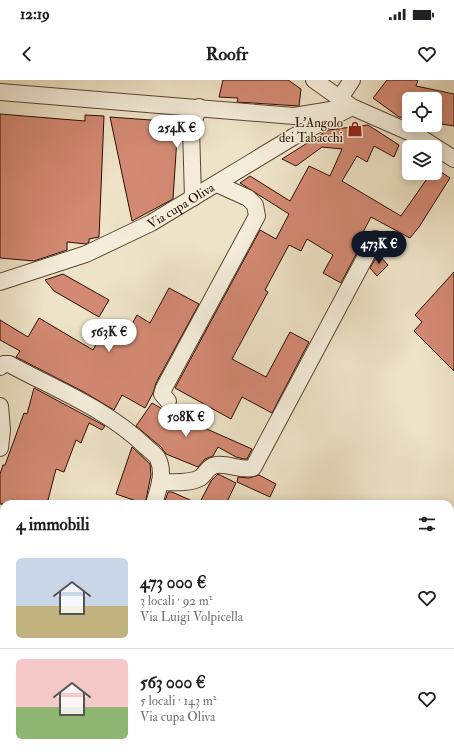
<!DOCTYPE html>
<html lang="it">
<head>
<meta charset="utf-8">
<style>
	:root { --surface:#fff; --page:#f6f6f6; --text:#202124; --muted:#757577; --line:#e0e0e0; --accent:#111827 }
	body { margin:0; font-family:"IM FELL Double Pica",serif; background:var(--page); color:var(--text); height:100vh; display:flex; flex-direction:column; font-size:15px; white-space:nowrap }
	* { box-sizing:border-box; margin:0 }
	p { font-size:13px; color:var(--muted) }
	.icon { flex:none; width:22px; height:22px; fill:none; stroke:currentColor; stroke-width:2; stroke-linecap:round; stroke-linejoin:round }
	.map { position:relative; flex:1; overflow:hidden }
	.panel { position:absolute; left:0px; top:420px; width:454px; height:256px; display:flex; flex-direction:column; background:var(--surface); border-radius:12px 12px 0 0; box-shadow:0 2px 10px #0003 }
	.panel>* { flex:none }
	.fabs { position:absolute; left:402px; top:12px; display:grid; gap:8px }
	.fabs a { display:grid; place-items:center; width:40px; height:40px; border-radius:6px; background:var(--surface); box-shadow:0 2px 10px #0003; font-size:20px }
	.price { position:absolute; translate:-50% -34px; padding:0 9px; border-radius:14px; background:#fff; color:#222; font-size:13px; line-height:26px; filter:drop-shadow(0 1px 2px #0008) }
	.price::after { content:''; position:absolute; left:50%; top:24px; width:12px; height:9px; margin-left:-6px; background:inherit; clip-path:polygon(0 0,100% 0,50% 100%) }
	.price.on { background:var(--accent); color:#fff }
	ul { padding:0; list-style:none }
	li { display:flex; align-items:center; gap:12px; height:100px; padding:0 16px }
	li+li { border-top:1px solid var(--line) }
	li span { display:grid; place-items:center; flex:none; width:112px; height:80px; border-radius:6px; color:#555 }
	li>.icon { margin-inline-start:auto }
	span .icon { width:48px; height:48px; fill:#fffc; stroke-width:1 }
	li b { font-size:17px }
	h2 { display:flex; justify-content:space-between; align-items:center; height:48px; padding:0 16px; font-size:17px }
	.status { display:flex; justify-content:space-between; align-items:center; height:28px; padding:0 20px; background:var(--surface); direction:ltr }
	.status svg { height:11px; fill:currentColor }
	header { display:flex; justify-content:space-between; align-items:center; height:52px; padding:0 16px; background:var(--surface); font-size:18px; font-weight:700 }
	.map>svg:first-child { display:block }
	.building { fill:#d38973; stroke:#2c0f01 }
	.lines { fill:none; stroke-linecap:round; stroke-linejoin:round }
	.minor-casing { stroke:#5c4432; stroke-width:18 }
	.minor { stroke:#f4eddb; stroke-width:16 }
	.labels { text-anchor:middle; stroke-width:3; stroke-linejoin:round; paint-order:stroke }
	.poi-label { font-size:13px; fill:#2c0f01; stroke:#f4eddb; text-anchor:end }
	.street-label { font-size:13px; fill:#2c0f01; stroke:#f4eddb }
</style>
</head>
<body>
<div class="status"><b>12:19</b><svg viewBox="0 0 49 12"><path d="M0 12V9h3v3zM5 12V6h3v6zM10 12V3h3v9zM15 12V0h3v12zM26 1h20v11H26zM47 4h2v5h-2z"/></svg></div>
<header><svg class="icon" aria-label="back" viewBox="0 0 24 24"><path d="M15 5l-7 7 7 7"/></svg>Roofr<svg class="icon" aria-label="heart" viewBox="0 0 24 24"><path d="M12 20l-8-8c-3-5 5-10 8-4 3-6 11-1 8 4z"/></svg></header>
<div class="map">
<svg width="454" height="676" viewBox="0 0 454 676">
	<rect width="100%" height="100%" fill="#eee3c7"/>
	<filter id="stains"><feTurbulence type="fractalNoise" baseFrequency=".005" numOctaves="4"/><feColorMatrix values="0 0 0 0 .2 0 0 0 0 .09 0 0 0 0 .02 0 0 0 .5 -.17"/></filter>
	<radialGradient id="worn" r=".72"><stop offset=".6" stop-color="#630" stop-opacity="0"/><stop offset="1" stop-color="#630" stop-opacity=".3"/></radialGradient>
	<path class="building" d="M 223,0 L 288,0 L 301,9 L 299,26 L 237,22 L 238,18 L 219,17 Z
		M 387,0 L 418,0 L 416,6 L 454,14 L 454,46 L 435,43 L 435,19 L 409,19 L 409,38 L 399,37 L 373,18 Z
		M 0,34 L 85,41 L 85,35 L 104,36 L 99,157 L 89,159 L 89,162 L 86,164 L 67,162 L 67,170 L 34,181 L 0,178 Z
		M 110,37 L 178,42 L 173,119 L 132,141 Z
		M 368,45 L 399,65 L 394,77 L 374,66 L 367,82 L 357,76 L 342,101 L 401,136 L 431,93 L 435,93 L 435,88 L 450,98 L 419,147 L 410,158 L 371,137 L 361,156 L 364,159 L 341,203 L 323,193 L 333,175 L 307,159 L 301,171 L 289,165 L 265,210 L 268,212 L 232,279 L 266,297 L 290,252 L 309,262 L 272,333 L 242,317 L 231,339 L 175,308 L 260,150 L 276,159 L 289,134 L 240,103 L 250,96 L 290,121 L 309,86 L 330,96 L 342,69 L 322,67 L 296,86 L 282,79 L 328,50 Z
		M 378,174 L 388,185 L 377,196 L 370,188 Z
		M 454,192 L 454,291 L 414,251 L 422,242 L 415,235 Z
		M 63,194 L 109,220 L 99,237 L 54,211 L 45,200 Z
		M 169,208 L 199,224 L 156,303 L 153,313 L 145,328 L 122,315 L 114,330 L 84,312 L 16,277 L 20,271 L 0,260 L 0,240 L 28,257 L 39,238 L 93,270 L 103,251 L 122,262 L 137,235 L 150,243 Z
		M 34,308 L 105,346 L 102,350 L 89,343 L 81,363 L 76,360 L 64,392 L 56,389 L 47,424 L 0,424 L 0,394 L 3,385 L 5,385 L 24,333 L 27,334 Z
		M 152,323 L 164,330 L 252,369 L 247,379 L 244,379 L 236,377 L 218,367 L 213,376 L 205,379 L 198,387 L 166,374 L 161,367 L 136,346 Z
		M 132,367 L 150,384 L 151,395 L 145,424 L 116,414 Z
		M 218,394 L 236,403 L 226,424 L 199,424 L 211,401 Z
		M 259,395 L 276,404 L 270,417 L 237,402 L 238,397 L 249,398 Z
		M 168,412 L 172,412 L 199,424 L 164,424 Z"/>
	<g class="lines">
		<g class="minor-casing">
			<g id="minor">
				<path d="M 314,0 L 352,27 L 418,56 L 454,79"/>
				<path d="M 0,12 L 294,36 L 337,29"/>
				<path d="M 340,18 L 352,0"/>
				<path d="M 193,118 L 191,48 L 199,27"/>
				<path id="s1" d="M 0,202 L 86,174 L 151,143 L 293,57 L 352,27"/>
				<path d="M 0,287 L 4,284 L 9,284 C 55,309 107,329 145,366 C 149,370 156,374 158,379 C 165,393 158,410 154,424"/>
				<path d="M 168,321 L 162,314 L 164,308 L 257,136 L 255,125 L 248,118 L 217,104"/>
				<path d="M 0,326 L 2,350 L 0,368"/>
				<path d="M 160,402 C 172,402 188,404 200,398 C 206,394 208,386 216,385 C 229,383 240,391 253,388 L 375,159"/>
				<path d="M 0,510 L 4,511"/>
				<path d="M 313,672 L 314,676"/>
			</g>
		</g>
		<use href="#minor" class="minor"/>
	</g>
	<defs>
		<g id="shop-bare" transform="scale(1.2)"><path d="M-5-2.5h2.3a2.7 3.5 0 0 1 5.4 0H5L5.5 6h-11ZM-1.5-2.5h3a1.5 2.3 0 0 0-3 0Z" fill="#8f2418" stroke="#f4eddb" stroke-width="2.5" paint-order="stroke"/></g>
	</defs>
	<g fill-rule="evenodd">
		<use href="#shop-bare" x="355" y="49"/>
	</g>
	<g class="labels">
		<g class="poi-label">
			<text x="343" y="47">L'Angolo<tspan x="343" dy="15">dei Tabacchi</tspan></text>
		</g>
		<g class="street-label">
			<text dy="5" stroke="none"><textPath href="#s1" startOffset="197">Via cupa Oliva</textPath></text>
		</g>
	</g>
	<rect width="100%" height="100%" filter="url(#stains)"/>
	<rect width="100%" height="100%" fill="url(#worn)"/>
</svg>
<div class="fabs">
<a><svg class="icon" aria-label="locate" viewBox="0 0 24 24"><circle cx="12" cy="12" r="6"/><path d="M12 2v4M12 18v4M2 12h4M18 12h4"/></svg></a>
<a><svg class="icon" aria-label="layers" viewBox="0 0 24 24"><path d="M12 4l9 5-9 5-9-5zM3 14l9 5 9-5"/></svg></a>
</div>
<b class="price" style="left:177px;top:69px">254K €</b>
<b class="price on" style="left:379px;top:185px">473K €</b>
<b class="price" style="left:109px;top:273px">563K €</b>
<b class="price" style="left:186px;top:358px">508K €</b>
<section class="panel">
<h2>4 immobili<svg class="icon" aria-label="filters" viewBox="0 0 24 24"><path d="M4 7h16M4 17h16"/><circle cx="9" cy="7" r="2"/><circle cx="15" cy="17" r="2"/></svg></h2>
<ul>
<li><span style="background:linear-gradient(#c9d6e8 60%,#c2b280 0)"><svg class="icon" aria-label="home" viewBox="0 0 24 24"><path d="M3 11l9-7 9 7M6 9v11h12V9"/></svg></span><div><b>473 000 €</b><p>3 locali · 92 m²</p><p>Via Luigi Volpicella</p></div><svg class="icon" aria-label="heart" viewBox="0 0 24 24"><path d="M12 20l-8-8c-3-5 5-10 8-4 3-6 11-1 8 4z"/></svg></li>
<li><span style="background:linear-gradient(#f6c9c9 60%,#8fb573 0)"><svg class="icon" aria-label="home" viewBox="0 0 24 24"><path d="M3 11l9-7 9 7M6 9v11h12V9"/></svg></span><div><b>563 000 €</b><p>5 locali · 143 m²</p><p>Via cupa Oliva</p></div><svg class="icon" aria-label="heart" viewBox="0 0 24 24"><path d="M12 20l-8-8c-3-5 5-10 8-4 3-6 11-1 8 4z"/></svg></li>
</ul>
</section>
</div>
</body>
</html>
